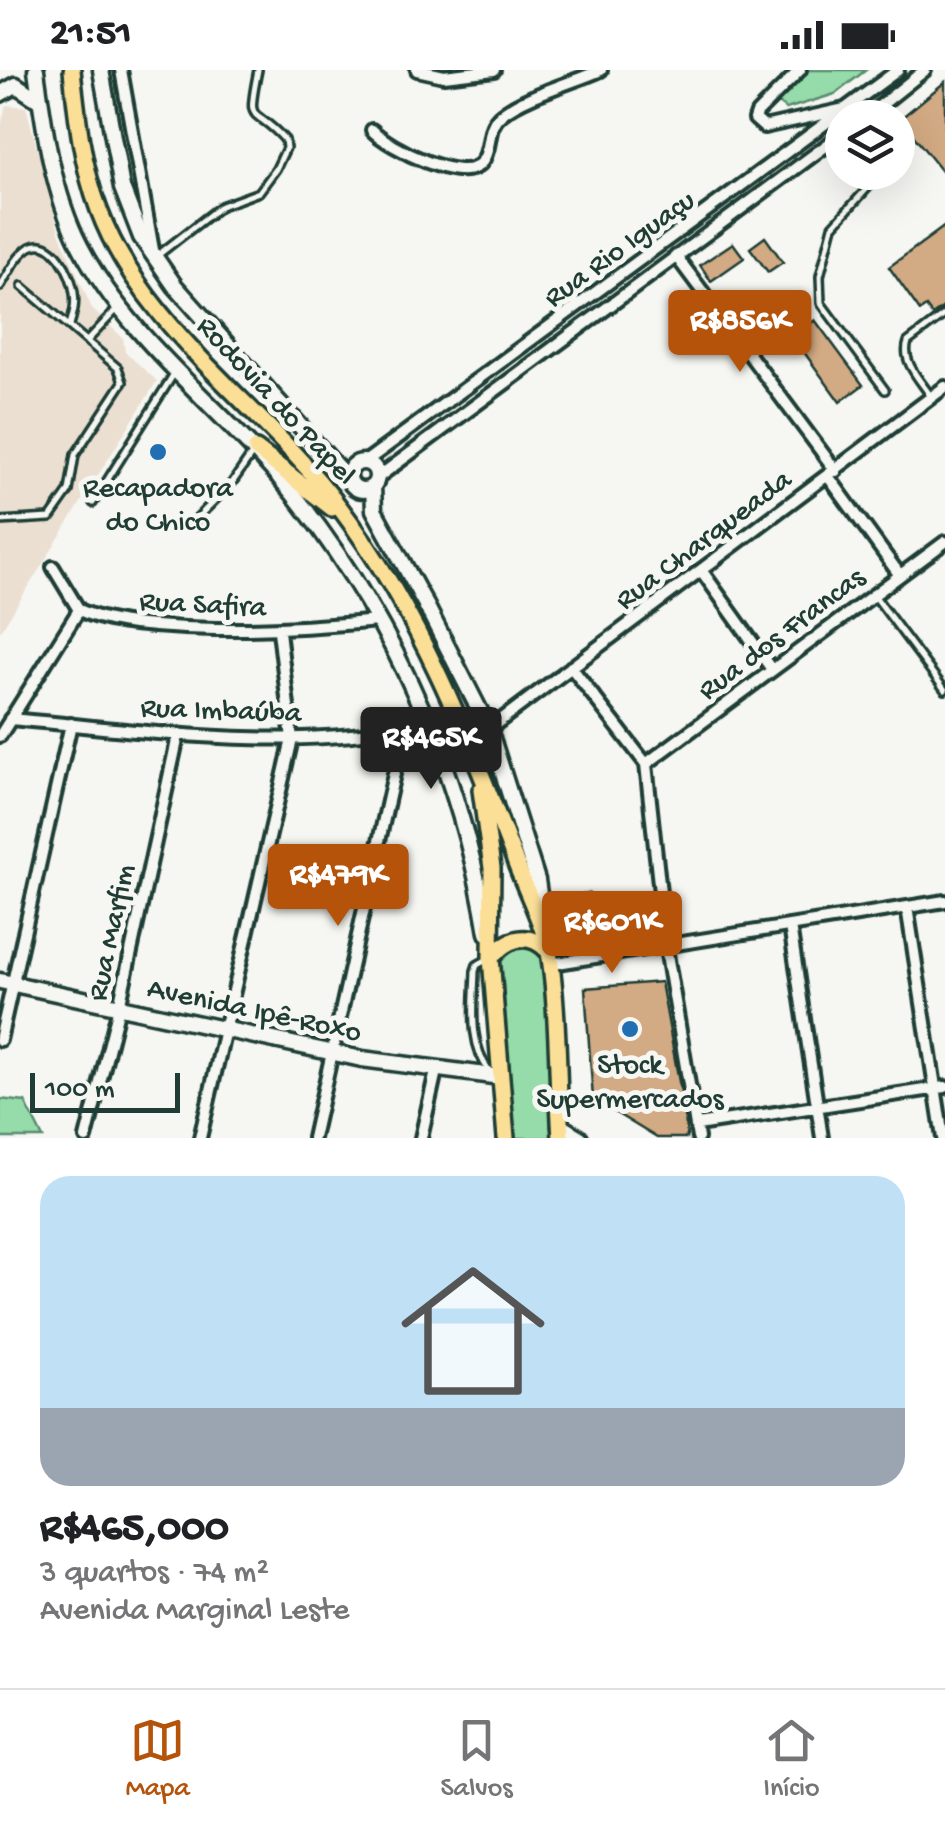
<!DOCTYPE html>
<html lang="pt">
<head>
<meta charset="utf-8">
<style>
	:root { --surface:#fff; --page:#f2f2f2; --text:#202124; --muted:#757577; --line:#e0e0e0; --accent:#b45309 }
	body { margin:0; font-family:"Gochi Hand",sans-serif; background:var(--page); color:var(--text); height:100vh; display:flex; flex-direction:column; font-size:38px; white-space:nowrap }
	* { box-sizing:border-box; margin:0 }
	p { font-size:32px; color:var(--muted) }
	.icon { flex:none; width:55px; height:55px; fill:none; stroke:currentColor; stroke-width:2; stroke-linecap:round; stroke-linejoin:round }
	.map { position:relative; height:1068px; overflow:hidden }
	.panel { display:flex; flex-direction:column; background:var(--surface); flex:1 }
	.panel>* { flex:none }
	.buttons { position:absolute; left:825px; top:30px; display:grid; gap:20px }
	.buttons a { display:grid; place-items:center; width:90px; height:90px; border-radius:50%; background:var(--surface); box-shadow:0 10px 40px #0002; font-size:50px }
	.scale { position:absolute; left:30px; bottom:25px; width:150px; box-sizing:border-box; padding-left:10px; border:5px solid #1f3d34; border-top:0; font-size:28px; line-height:35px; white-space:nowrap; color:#1f3d34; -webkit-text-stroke:8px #f6f6f2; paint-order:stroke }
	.price { position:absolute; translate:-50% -85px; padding:0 22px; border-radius:10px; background:var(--accent); color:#fff; font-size:32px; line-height:65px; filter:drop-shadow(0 2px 5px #0008) }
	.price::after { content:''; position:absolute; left:50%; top:60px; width:30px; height:22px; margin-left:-15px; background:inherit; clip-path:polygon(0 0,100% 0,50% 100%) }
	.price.active { background:#222; color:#fff }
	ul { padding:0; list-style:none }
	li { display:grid; align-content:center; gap:20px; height:530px; padding:0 40px }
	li+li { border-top:2px solid var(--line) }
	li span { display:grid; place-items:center; height:310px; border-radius:30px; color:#555 }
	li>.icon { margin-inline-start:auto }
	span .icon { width:180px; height:180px; fill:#fffc; stroke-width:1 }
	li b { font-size:42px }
	.status { display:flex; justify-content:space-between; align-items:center; height:70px; padding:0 50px; background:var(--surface); direction:ltr }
	.status svg { height:28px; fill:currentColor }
	.tabs { display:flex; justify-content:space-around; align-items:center; height:140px; border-top:2px solid var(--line); background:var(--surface); font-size:28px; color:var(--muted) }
	.tabs a { display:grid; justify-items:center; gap:5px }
	.tabs .active { color:var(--accent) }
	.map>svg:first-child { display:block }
	.built { fill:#ebdfd1 }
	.green { fill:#95dcaa; stroke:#5a8c6f; stroke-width:2.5 }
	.building { fill:#d2aa83; stroke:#1f3d34; stroke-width:2.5 }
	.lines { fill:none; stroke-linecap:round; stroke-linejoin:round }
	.lane-casing { stroke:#1f3d34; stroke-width:12 }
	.street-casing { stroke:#1f3d34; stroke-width:18 }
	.secondary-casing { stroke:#1f3d34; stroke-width:21 }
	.primary-casing { stroke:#1f3d34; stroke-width:22 }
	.lane { stroke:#f6f6f2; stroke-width:5 }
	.street { stroke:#f6f6f2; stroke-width:10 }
	.secondary { stroke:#f6f6f2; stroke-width:14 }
	.primary { stroke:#fbdf96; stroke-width:15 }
	.poi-dot { fill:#1f6fb2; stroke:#f6f6f2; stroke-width:4 }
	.labels { text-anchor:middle; stroke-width:10; stroke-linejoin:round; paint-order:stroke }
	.street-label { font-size:30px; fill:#1f3d34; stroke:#f6f6f2 }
	.poi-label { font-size:30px; fill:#1f3d34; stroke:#f6f6f2 }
</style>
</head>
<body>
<div class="status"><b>21:51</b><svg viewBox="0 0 49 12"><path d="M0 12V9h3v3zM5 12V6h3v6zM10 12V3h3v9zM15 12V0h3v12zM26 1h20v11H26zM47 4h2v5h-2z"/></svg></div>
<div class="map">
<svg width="945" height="1068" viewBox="0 0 945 1068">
	<rect width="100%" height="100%" fill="#f6f6f2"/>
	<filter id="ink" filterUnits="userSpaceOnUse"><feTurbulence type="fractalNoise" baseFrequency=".01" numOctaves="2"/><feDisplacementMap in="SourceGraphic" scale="20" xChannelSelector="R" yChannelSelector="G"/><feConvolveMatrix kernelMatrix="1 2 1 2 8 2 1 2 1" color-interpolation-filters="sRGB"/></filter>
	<g filter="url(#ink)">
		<path class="built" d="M 6,35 L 26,37 L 60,165 L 92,239 L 123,268 L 125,282 L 157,311 L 0,562 L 0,60 Z"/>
		<path class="green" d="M 804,0 L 866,0 L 835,24 L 786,39 L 778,33 Z
			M 522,871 L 545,878 L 557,1068 L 514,1068 L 501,886 Z
			M 0,1029 L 25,1032 L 43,1068 L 0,1068 Z"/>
		<path class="building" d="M 945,12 L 945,105 L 900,49 Z
			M 945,156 L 945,236 L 932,245 L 926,237 L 920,241 L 889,197 Z
			M 765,167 L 783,192 L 768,202 L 750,178 Z
			M 733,173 L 744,188 L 711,211 L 700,195 Z
			M 815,250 L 863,315 L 840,332 L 793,267 Z
			M 589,823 L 596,870 L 564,874 L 557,828 Z
			M 661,912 L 685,1045 L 687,1068 L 657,1068 L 593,1029 L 585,918 Z"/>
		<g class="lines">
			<g class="lane-casing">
				<path id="lane" d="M 882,102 L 833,156 L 820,206 L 821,233 L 885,320
					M 158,185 L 221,136 L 259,122 L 276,99 L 286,78 L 285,70 C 253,34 246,59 258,0
					M 0,217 C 8,204 17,185 30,177 C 53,165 72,204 74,223 C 76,235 73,244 70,255
					M 87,271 L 119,237
					M 930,325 C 920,310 901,291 908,272 L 945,244
					M 93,433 L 175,302
					M 0,451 L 50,448 L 69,421 L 75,385 L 123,312 L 118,298 L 22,216
					M 191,454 L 232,413 L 254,381
					M 874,525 L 945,620
					M 488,889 L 477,895 L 475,901 C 474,936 468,973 490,1002"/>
			</g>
			<g class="street-casing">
				<path id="street" d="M 121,0 L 153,180
					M 417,0 L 444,6 L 494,0
					M 800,0 L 757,43 L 755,49 L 764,57 L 845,39
					M 865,48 L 925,0
					M 372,60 C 388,77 465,117 482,92 C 493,77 485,57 502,44 C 524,26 574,12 601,0
					M 676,186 L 836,401
					M 365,392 L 898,0
					M 828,406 L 899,504
					M 377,408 L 842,64
					M 53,497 L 79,540 C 107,553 139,555 170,557 C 240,562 307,558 377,551
					M 701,500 L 771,598
					M 571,597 L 646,694 L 666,878 L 698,1068
					M 10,649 C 150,661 290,684 429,653
					M 489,659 L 945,317
					M 0,666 L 79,540
					M 646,694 L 945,472
					M 907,837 L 943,1068
					M 790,856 L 822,1068
					M 551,894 L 945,831
					M 0,970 L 71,654
					M 697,1055 L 945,1017
					M 86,1068 L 119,937 L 178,666
					M 200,1068 L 292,669 L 279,561
					M 313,1068 L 404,659
					M 421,1068 L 436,1001"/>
			</g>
			<g class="secondary-casing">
				<path id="secondary" d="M 36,0 C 44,58 53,124 80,176 C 132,277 234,346 302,435 C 398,559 462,708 487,863
					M 101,0 L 122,118 L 141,167 L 175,216 L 351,413
					M 0,24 L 16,15 L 40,31
					M349 406a14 14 0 1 1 28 0a14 14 0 1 1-28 0Z
					M 373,416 L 374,440 L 426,535 L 489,659 L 537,810 L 543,851
					M 0,911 L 362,989 L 501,1007
					M 560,1056 L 580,1068"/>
			</g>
			<g class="primary-casing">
				<path id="primary" d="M 72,0 C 77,48 82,95 99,140 C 144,261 265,337 340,438 C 420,544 467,665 514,788 C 526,822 547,859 551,895 C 559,952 557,1011 561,1068
					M 256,379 L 332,438
					M 481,720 L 492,798 L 491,888 L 506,1068
					M 491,888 C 505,870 527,860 546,879"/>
			</g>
			<use href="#lane" class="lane"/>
			<use href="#street" class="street"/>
			<use href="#secondary" class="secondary"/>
			<use href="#primary" class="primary"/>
		</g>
	</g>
	<g class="poi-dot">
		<circle cx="158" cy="382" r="10"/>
		<circle cx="630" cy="959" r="10"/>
	</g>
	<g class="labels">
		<g class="street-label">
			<text transform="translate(618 177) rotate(-36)" y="10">Rua Rio Iguaçu</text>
			<text transform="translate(278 329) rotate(47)" y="10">Rodovia do Papel</text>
			<text transform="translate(702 468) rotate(-37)" y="10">Rua Charqueada</text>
			<text transform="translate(203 532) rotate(3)" y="10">Rua Safira</text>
			<text transform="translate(780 562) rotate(-37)" y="10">Rua dos Francas</text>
			<text transform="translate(221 638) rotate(2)" y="10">Rua Imbaúba</text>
			<text transform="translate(109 862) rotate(-78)" y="10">Rua Marfim</text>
			<text transform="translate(255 938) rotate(12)" y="10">Avenida Ipê-Roxo</text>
		</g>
		<g class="poi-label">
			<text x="158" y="426">Recapadora<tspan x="158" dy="34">do Chico</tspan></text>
			<text x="630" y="1003">Stock<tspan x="630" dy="34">Supermercados</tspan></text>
		</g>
	</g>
</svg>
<div class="buttons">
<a><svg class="icon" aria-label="layers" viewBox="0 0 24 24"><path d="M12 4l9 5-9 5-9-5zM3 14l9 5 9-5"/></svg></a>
</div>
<div class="scale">100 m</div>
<b class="price" style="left:740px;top:305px">R$856K</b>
<b class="price active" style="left:431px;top:722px">R$465K</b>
<b class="price" style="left:338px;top:859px">R$479K</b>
<b class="price" style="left:612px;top:906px">R$601K</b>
</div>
<section class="panel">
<ul>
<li><span style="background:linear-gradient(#bfe0f5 75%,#9aa5b1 0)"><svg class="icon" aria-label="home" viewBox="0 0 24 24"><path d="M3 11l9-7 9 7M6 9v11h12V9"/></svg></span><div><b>R$465,000</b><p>3 quartos · 74 m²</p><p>Avenida Marginal Leste</p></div></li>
</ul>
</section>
<nav class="tabs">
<a class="active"><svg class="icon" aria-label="map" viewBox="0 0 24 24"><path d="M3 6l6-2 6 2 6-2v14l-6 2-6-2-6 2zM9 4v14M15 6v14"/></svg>Mapa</a>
<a><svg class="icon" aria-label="saved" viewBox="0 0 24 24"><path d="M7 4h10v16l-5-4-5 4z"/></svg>Salvos</a>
<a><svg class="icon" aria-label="home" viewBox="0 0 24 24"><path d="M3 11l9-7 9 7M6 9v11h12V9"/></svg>Início</a>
</nav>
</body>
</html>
